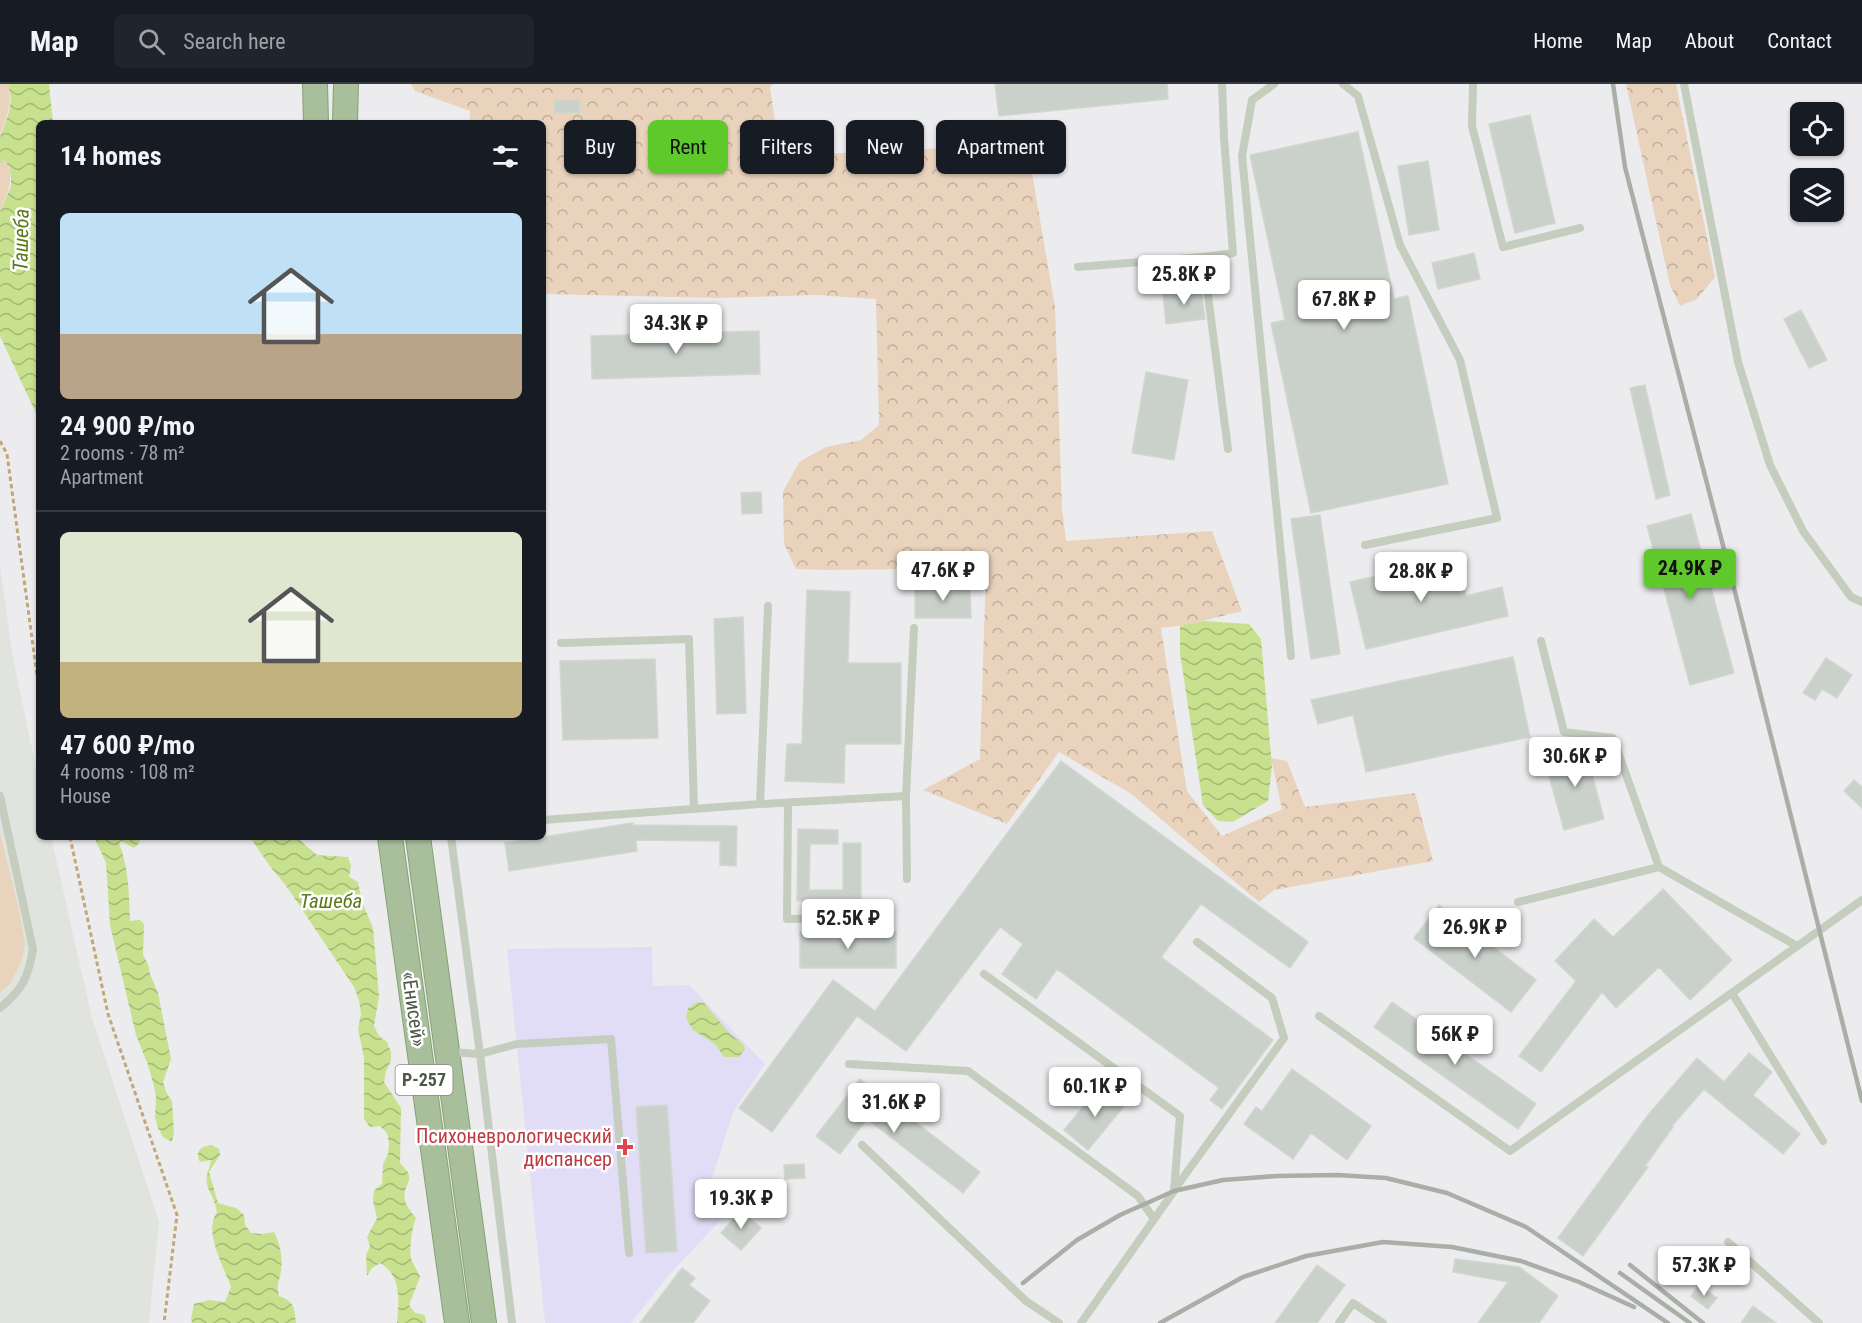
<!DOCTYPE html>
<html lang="en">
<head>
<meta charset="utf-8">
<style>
	:root { --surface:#171b24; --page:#20242c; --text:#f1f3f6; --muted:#9ea1a6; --line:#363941; --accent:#5fc92b }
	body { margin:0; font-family:"Roboto Condensed",sans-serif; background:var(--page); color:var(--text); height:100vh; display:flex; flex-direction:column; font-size:22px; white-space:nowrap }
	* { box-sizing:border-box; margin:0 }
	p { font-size:20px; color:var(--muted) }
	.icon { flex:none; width:33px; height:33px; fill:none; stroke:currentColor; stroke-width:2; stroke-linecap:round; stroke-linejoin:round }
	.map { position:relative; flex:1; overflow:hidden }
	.sheet { position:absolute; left:36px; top:36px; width:510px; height:720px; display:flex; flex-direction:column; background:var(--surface); border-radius:9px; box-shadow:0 2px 4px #0004 }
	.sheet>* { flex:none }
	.banner { position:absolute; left:564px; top:36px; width:570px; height:54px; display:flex; gap:12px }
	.fabs { position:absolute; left:1790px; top:18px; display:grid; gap:12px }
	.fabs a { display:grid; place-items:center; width:54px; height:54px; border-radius:9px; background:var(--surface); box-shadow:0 2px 4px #0004; font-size:30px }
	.price { position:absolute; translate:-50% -51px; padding:0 14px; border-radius:6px; background:#fff; color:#222; font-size:20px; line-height:39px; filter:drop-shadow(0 2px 3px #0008) }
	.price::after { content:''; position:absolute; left:50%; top:36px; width:18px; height:14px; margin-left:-9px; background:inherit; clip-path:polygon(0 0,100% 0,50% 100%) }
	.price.current { background:var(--accent); color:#111 }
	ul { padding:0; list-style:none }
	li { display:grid; align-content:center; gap:12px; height:318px; padding:0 24px }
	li+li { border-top:2px solid var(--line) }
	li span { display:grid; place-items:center; height:186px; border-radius:9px; color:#555 }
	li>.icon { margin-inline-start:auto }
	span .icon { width:108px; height:108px; fill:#fffc; stroke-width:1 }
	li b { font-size:26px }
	h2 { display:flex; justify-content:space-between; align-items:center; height:72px; padding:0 24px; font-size:26px }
	.pill { padding:0 21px; border-radius:9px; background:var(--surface); box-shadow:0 2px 4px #0004; font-size:21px; line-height:54px }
	.pill.current { background:var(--accent); color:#111 }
	header { display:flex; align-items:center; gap:36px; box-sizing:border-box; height:84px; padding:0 30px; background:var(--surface); border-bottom:2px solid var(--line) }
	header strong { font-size:28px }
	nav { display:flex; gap:33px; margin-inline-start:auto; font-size:21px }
	.search { width:420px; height:54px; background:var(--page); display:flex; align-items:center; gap:15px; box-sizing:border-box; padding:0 21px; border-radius:9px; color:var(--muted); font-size:22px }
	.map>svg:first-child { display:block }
	.medical { fill:#e2ddf7 }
	.airport { fill:#e0e3de }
	.green { fill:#e9d3bd }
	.forest { fill:url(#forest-crowns) }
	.water { fill:url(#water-waves) }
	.building { fill:#cad0ca; stroke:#d1d7d0; stroke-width:1.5 }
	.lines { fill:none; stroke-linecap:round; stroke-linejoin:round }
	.trunk-casing { stroke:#85a273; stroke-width:26 }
	.path { stroke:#c3a679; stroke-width:3; stroke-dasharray:4.5 3; stroke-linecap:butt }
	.service { stroke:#c5cdbe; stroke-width:8 }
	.trunk { stroke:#a9bf9b; stroke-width:24 }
	.rail { stroke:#a9aea7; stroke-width:4.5 }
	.health-dot { fill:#e0444e; stroke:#fff; stroke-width:2 }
	.labels { text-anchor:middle; stroke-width:5; stroke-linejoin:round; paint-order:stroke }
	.shield { fill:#fff; stroke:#82897e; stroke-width:1.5 }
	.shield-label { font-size:18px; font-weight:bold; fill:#4d5746 }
	.street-label { font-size:20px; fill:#4d5746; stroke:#fff }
	.health-label { font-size:20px; fill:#be3a42; stroke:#fff; text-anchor:end }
	.water-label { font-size:21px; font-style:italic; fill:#5c7b18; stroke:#fff }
</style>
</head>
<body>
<header>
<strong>Map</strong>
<div class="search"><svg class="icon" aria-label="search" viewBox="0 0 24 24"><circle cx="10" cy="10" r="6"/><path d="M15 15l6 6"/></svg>Search here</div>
<nav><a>Home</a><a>Map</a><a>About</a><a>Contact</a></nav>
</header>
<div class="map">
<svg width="1862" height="1239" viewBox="0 0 1862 1239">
	<defs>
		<pattern id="forest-crowns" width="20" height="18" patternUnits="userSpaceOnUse" patternTransform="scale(1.5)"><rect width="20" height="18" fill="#e9d3bd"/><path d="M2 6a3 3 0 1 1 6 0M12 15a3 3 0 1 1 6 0" fill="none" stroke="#bfae9b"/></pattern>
		<pattern id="water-waves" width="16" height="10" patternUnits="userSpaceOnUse" patternTransform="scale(1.5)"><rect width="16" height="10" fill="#c7e18f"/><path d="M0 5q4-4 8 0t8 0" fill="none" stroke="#a4b977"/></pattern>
	</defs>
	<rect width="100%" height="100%" fill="#ececee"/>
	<path class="medical" d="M 652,863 L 653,902 L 689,901 L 765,980 L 733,1028 L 711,1098 L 735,1121 L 668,1192 L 631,1239 L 545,1239 L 507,865 Z"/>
	<path class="airport" d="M 0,482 L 12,569 L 39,699 L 39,753 L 51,753 L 92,934 L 159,1138 L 149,1239 L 0,1239 Z"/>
	<path class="green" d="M 0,0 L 8,0 C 13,25 6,30 0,53 Z
		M 4,74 C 17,95 7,107 0,128 L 0,80 Z
		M 0,749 L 19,826 L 25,859 L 21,879 L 9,901 L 0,908 Z"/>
	<path class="forest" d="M 411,0 L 773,0 L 770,3 L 780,72 L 1027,60 L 1055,223 L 1062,423 L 1066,457 L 1212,447 L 1242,527 L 1186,541 L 1161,544 L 1187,707 L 1222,752 L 1282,725 L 1271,674 L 1287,677 L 1305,723 L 1415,709 L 1433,777 L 1274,806 L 1259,818 L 1130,709 L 1059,668 L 1007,740 L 923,706 L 980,675 L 986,484 L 829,486 L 796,485 L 784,460 L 783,408 L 799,378 L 826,363 L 861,356 L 879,341 L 876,215 L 816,211 L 717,214 L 543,210 L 543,39 L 470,39 L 470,27 L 415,7 Z
		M 1626,0 L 1676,0 L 1715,193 L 1697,215 L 1680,222 L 1670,201 Z"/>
	<path class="water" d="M 8,0 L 49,0 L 53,39 L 39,39 L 39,336 L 0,252 L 0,128 L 11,102 L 11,92 L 9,83 L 4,75 L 0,80 L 0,53 L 9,28 L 11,15 Z
		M 1203,537 L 1249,540 L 1261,555 L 1272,682 L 1268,717 L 1233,738 L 1218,737 L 1203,721 L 1180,569 L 1180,542 Z
		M 94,753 L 141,753 L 139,759 L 134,764 L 121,757 L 119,759 C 129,784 129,810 130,837 L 140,836 L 144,840 L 143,871 L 148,880 L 150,890 L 158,909 L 171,975 L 163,998 L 166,1008 L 172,1017 L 174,1048 L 172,1058 L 163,1053 L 158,1044 L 155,1033 L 156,1012 L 154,1002 L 148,981 L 136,951 L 110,841 L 106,779 Z
		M 250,753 L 296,753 L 317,771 L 348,773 L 351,782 L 349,793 L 358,798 L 362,818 L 373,844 L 379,912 L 374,942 L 379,952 L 387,958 L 391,968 L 391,977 L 386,987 L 384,998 L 401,1024 L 400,1079 C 420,1098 401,1098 405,1116 C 406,1122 412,1129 416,1134 C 412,1143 409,1165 411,1174 C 413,1181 418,1187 420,1193 L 409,1221 L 415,1229 L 425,1231 L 426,1239 L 397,1239 C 399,1217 402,1192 380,1179 L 372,1184 L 367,1192 L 366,1171 L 370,1162 L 367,1153 L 377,1134 L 373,1117 L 374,1106 L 382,1100 L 383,1080 L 388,1070 L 389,1059 L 387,1049 L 380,1042 L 370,1043 L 364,1035 L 364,973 L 358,945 L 361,930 L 359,916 L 354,903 L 287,803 L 269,781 Z
		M 697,918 L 704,919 L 730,950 L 743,960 L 745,965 L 739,973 L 724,973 L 715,960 L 693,946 L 686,934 L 688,924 Z
		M 212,1061 L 219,1065 L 220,1071 L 209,1088 L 218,1119 L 236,1124 L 244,1131 L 245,1141 L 251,1149 L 262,1150 L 274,1148 C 280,1160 283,1173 281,1187 C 279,1199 276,1199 279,1212 C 295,1218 294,1223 296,1239 L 192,1239 L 191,1235 L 194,1220 L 209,1216 L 225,1218 L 231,1203 C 224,1183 203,1148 217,1128 C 215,1115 209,1109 207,1100 C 205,1091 210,1084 211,1076 L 200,1078 C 194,1066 202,1062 212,1061 Z"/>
	<path class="building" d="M 995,0 L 1167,0 L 1168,15 L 999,32 Z
		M 554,16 L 580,16 L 580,29 L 554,29 Z
		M 1530,31 L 1555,139 L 1515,149 L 1489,40 Z
		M 1358,48 L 1394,215 L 1408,212 L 1448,400 L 1311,429 L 1271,239 L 1285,236 L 1250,71 Z
		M 1428,77 L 1439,146 L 1409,151 L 1398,82 Z
		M 1474,169 L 1480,195 L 1438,205 L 1432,179 Z
		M 1201,204 L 1205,235 L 1166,240 L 1163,209 Z
		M 1801,226 L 1827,276 L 1809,284 L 1784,235 Z
		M 759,247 L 760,290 L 592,295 L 591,252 Z
		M 1146,288 L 1188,296 L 1174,376 L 1132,369 Z
		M 1645,301 L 1670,411 L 1656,415 L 1630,304 Z
		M 761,408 L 762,429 L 742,430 L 741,409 Z
		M 1691,430 L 1734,589 L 1690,601 L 1647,442 Z
		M 1320,431 L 1340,570 L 1311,575 L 1291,435 Z
		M 1457,473 L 1466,512 L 1502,503 L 1508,532 L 1366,565 L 1350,498 Z
		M 970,502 L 971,534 L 915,534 L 915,503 Z
		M 807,506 L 850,508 L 848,579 L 901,579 L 901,660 L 845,660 L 844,699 L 785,697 L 787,660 L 802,660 Z
		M 743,533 L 746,629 L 717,630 L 714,535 Z
		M 1513,573 L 1530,653 L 1366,688 L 1353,631 L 1318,640 L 1311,616 Z
		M 1826,574 L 1852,591 L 1837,614 L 1822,605 L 1815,616 L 1803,609 Z
		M 655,575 L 658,654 L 563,656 L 560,577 Z
		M 1593,664 L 1598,681 L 1590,683 L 1604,735 L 1564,746 L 1545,677 Z
		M 1061,677 L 1308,858 L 1290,884 L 1201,820 L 1161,873 L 1273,956 L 1222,1025 L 1210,1016 L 1219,1004 L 1057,885 L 1036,915 L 1002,890 L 1023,860 L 1000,843 L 906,967 L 857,932 L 772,1048 L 739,1024 L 833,896 L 875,927 Z
		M 1854,696 L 1862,703 L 1862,724 L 1844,707 Z
		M 633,739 L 633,741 L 737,742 L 736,782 L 720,781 L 720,757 L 636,756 L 637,767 L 509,787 L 505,759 Z
		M 798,745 L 838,746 L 838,760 L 810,760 L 809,806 L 843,806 L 843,759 L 861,759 L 861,817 L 797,817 Z
		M 1663,805 L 1732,876 L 1690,916 L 1659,883 L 1616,924 L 1602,908 L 1541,988 L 1519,972 L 1576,897 L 1555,877 L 1594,835 L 1613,853 Z
		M 1439,821 L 1536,896 L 1511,928 L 1414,854 Z
		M 800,848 L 896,848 L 896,884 L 800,884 Z
		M 1392,918 L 1536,1020 L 1518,1045 L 1374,943 Z
		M 1749,969 L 1772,988 L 1753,1011 L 1800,1050 L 1783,1070 L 1704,1005 L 1672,1042 L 1673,1043 L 1645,1082 L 1648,1083 L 1583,1172 L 1558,1154 L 1648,1031 L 1697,974 L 1724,998 Z
		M 1292,985 L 1371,1042 L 1347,1076 L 1311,1049 L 1293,1075 L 1244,1040 L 1256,1023 L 1262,1027 Z
		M 860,995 L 980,1088 L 963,1109 L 867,1035 L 840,1070 L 816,1052 Z
		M 1101,1001 L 1125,1021 L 1088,1066 L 1064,1046 Z
		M 667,1021 L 677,1167 L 646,1169 L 636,1023 Z
		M 804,1080 L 805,1094 L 785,1095 L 784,1081 Z
		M 741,1126 L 761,1144 L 741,1166 L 721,1149 Z
		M 1455,1175 L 1519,1183 L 1558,1212 L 1539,1239 L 1478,1239 L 1508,1198 L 1453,1188 Z
		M 1317,1181 L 1345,1201 L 1317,1239 L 1275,1239 Z
		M 682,1184 L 695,1194 L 689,1201 L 710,1217 L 693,1239 L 640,1239 Z
		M 1699,1201 L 1717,1214 L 1708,1225 L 1691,1212 Z
		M 1753,1222 L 1776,1239 L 1741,1239 Z"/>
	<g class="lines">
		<g class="trunk-casing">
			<path id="trunk" d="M 315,0 L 316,39
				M 345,39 L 346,0
				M 390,753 L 457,1239
				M 418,753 L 484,1239"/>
		</g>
		<path class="path" d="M 0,357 L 7,370 L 39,606
			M 70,753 L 108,930 L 177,1131 L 164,1239"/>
		<path class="service" d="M 1222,0 L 1224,53 L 1233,169 L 1203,173 L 1228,365
			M 1274,0 L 1252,16 L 1242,72 L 1291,572
			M 1343,0 L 1358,12 L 1400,161 L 1460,276 L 1497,434 L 1365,461
			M 1473,0 L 1472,42 L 1503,163 L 1580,144
			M 1684,0 L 1738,278 L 1770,381 L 1803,447 L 1851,513 L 1862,518
			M 1078,183 L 1203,173
			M 1541,557 L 1564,648 L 1613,654 L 1659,783
			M 561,559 L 689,555 L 694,725
			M 0,712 L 33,865 C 28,894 23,905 0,924
			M 906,712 L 914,544
			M 788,719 L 787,835 L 872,833
			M 760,720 L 768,522
			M 543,736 L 760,720 L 906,712 L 907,795
			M 451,753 L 480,970 L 512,1239
			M 1518,818 L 1659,783 L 1797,862
			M 984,890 L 1180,1032 L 1174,1107 L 1081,1239
			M 1732,909 L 1823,1057
			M 1319,932 L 1510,1067 L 1862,816
			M 449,968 L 480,970 L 517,960 L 611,955 L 629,1169
			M 849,980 L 968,987 L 1138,1112 L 1154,1135
			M 862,1061 L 1026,1217 L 1059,1239
			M 1174,1106 L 1284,954 L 1272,914 L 1197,858
			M 1728,1158 L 1819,1239
			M 1339,1239 L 1353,1219 L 1383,1239"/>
		<use href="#trunk" class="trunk"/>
		<path class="rail" d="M 1613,0 L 1625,83 L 1733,500 L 1862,1017
			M 1630,1181 L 1703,1239
			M 1620,1189 L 1690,1239
			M 1023,1199 L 1077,1156 L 1120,1131 L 1174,1107 L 1223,1096 L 1277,1092 L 1337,1091 L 1386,1094 L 1447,1109 L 1526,1143 L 1668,1239
			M 1160,1239 L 1243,1193 L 1306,1172 L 1383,1158 L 1452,1163 L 1521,1177 L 1579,1198 L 1634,1223"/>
	</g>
	<path class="health-dot" d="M622 1054h6v6h6v6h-6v6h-6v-6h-6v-6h6z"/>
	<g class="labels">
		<rect class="shield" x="395.5" y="981" width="57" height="30" rx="4.5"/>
		<g class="shield-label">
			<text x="424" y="1002">Р-257</text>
		</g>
		<g class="street-label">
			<text transform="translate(414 925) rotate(82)" y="7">«Енисей»</text>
		</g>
		<g class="health-label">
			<text x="612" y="1059">Психоневрологический<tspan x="612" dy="23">диспансер</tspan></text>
		</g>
		<g class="water-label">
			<text transform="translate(21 156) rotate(-89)" y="7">Ташеба</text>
			<text x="331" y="824">Ташеба</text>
		</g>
	</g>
</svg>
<div class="fabs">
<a><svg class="icon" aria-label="locate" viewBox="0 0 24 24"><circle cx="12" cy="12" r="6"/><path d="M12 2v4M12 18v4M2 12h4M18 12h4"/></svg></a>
<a><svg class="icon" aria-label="layers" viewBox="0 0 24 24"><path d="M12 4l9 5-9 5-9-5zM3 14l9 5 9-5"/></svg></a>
</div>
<b class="price" style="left:1184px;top:222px">25.8K ₽</b>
<b class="price" style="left:1344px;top:247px">67.8K ₽</b>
<b class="price" style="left:676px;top:271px">34.3K ₽</b>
<b class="price current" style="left:1690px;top:516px">24.9K ₽</b>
<b class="price" style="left:943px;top:518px">47.6K ₽</b>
<b class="price" style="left:1421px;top:519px">28.8K ₽</b>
<b class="price" style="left:1575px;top:704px">30.6K ₽</b>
<b class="price" style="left:848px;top:866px">52.5K ₽</b>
<b class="price" style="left:1475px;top:875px">26.9K ₽</b>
<b class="price" style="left:1455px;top:982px">56K ₽</b>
<b class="price" style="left:1095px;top:1034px">60.1K ₽</b>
<b class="price" style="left:894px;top:1050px">31.6K ₽</b>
<b class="price" style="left:741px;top:1146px">19.3K ₽</b>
<b class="price" style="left:1704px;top:1213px">57.3K ₽</b>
<div class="banner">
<a class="pill">Buy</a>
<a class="pill current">Rent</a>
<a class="pill">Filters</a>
<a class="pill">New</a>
<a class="pill">Apartment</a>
</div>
<section class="sheet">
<h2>14 homes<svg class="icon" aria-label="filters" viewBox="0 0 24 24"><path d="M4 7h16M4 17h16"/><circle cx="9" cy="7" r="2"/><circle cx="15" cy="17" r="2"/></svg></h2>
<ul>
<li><span style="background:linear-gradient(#bfe0f5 65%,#b9a48a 0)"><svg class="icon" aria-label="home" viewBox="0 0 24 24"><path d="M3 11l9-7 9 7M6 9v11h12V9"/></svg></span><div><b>24 900 ₽/mo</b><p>2 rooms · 78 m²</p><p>Apartment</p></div></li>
<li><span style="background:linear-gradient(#dfe7d0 70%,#c2b280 0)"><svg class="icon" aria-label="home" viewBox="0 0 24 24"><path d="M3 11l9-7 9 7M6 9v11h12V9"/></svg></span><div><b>47 600 ₽/mo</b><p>4 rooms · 108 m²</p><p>House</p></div></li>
</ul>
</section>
</div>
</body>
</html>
